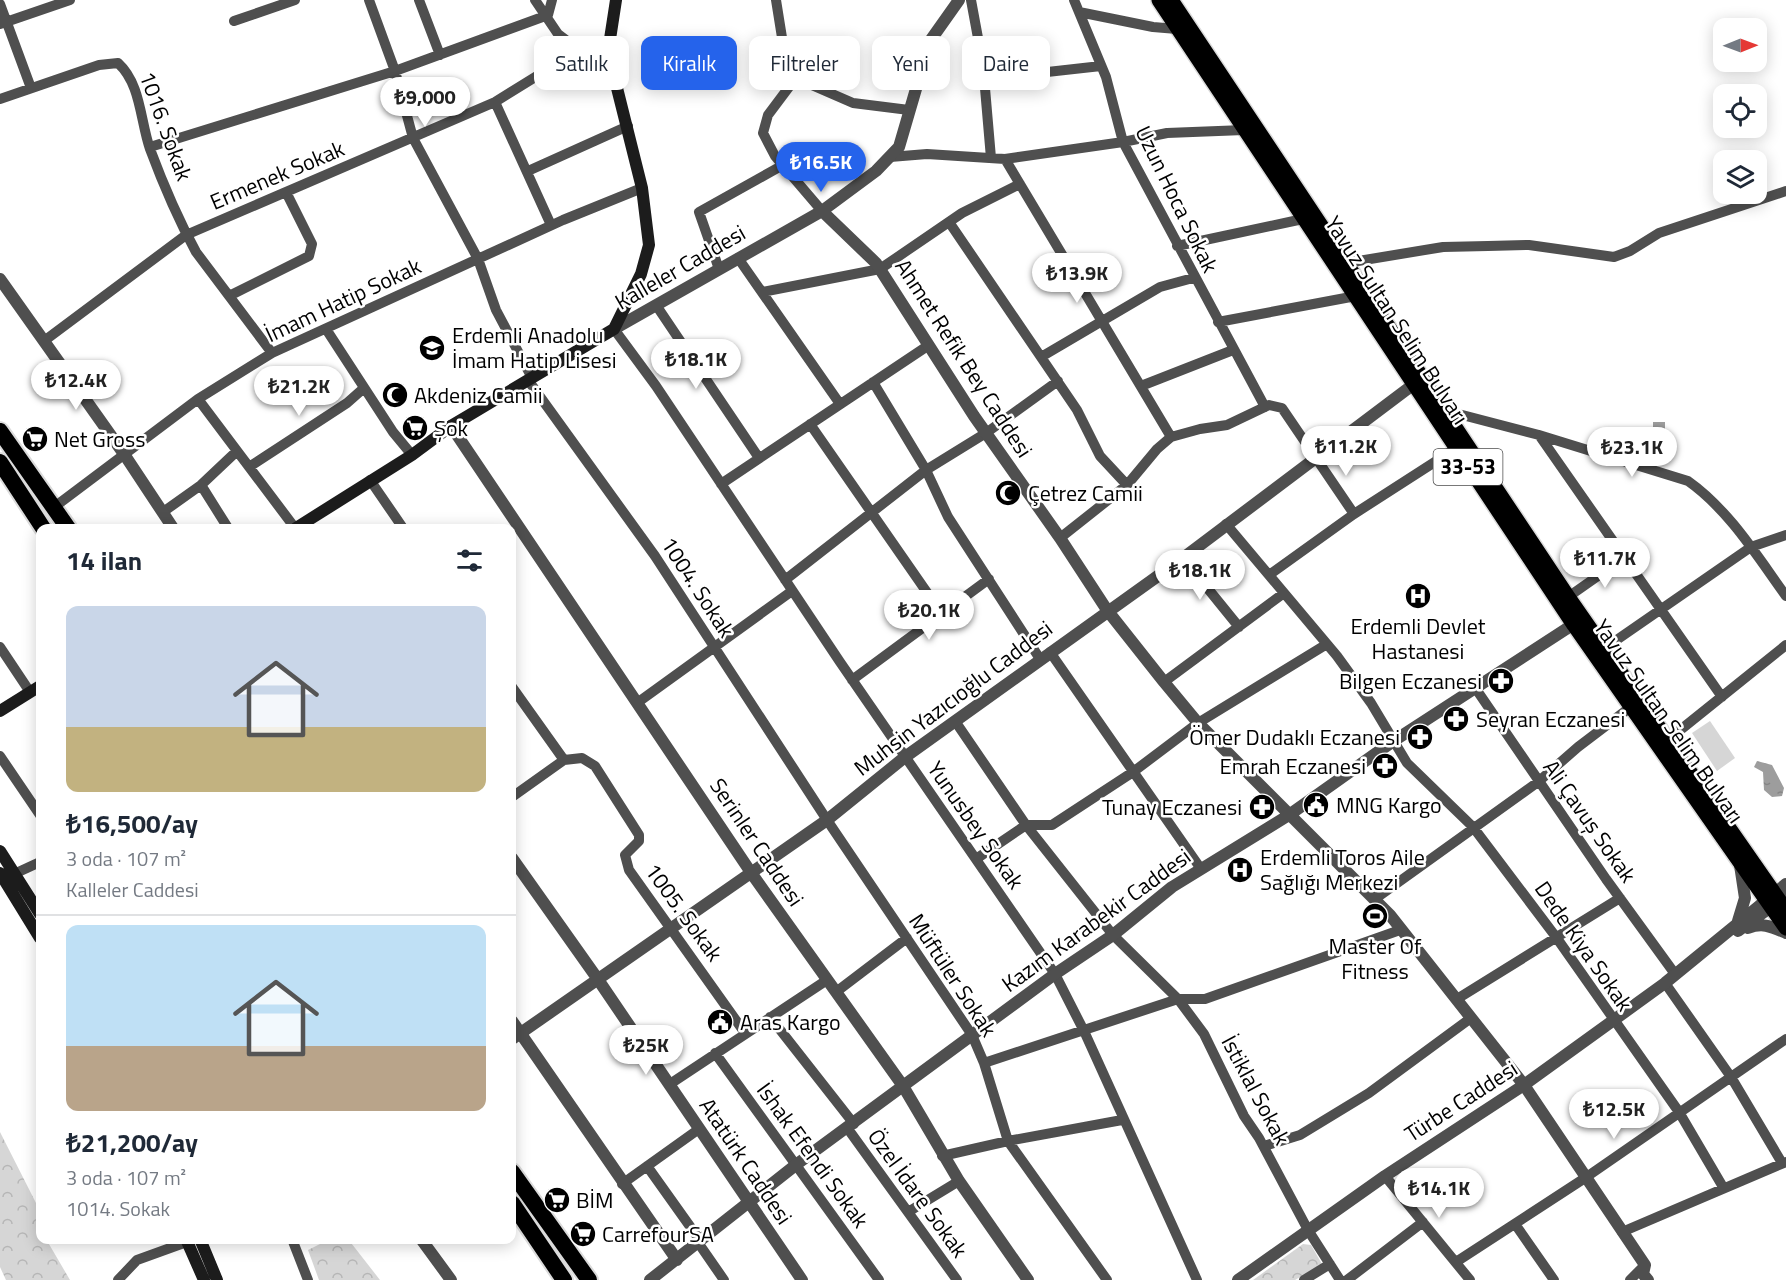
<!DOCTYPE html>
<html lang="tr">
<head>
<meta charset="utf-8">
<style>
	:root { --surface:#fff; --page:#f2f2f3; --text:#1f2937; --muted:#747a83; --line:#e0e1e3; --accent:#2563eb }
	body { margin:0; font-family:"Titillium Web",sans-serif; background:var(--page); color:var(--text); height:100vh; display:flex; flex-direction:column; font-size:22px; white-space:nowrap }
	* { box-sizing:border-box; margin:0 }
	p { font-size:20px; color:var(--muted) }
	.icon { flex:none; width:33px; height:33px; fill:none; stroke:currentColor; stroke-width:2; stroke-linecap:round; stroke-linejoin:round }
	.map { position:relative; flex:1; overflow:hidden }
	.sheet { position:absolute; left:36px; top:524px; width:480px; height:720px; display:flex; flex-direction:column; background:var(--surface); border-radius:12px; box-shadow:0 3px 15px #0003 }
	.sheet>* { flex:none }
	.hud { position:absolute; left:534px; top:36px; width:570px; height:54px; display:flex; gap:12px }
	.needle { width:39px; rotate:89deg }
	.controls { position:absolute; left:1713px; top:18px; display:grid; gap:12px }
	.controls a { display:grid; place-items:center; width:54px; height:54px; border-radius:12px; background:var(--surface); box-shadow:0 3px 15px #0003; font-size:30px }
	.price { position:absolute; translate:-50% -51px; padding:0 14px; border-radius:21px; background:#fff; color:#222; font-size:20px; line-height:39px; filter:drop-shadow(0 2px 3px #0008) }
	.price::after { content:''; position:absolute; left:50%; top:36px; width:18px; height:14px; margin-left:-9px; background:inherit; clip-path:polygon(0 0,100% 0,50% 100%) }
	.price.selected { background:var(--accent); color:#fff }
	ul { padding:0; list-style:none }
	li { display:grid; align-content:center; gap:12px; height:318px; padding:0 30px }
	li+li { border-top:2px solid var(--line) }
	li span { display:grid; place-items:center; height:186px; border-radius:12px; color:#555 }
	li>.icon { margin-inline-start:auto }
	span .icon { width:108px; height:108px; fill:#fffc; stroke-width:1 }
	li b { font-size:26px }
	h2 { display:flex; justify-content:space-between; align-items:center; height:72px; padding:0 30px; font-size:26px }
	.pill { padding:0 21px; border-radius:12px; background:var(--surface); box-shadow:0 3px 15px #0003; font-size:21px; line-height:54px }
	.pill.selected { background:var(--accent); color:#fff }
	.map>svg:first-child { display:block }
	.green { fill:#d6d6d6 }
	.park { fill:url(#park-crowns) }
	.water { fill:url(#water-ripples) }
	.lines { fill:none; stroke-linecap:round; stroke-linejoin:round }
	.primary-casing { stroke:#dbdbdb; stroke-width:18 }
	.trunk-casing { stroke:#dbdbdb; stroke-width:20 }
	.minor { stroke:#4f4f4f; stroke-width:10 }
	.tertiary { stroke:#4f4f4f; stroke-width:12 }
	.secondary { stroke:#1c1c1c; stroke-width:12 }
	.primary { stroke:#000; stroke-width:15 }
	.trunk { stroke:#000; stroke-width:16 }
	.labels { text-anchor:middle; stroke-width:5; stroke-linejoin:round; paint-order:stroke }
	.shield { fill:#fff; stroke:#4c4c4c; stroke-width:1.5 }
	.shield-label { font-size:21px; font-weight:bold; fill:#000 }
	.street-label { font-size:22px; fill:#000; stroke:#fff }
	.poi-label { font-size:22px; fill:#000; stroke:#fff; text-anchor:start }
</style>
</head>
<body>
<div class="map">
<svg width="1786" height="1280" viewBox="0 0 1786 1280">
	<defs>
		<pattern id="park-crowns" width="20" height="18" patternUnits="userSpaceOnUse" patternTransform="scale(1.5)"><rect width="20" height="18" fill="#d6d6d6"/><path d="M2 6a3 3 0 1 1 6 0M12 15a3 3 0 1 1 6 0" fill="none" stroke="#b6b6b6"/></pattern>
		<pattern id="water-ripples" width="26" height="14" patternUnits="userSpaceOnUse" patternTransform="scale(1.5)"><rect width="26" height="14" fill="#9d9d9d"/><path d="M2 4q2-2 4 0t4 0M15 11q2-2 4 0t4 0" fill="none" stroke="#858585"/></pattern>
	</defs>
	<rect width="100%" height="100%" fill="#fff"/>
	<path class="green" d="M 1710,721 L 1735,758 L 1717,771 L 1692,733 Z"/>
	<path class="park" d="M 0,1132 L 36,1203 L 40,1239 L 46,1239 L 70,1280 L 6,1280 L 0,1267 Z
		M 330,1239 L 348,1239 L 380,1280 L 319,1280 L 308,1250 Z
		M 1303,1244 L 1311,1245 L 1322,1264 L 1295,1280 L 1253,1280 Z"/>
	<path class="water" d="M 1653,422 L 1665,422 L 1665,446 L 1653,446 Z
		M 1757,761 L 1772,765 L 1784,788 L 1782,796 L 1772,797 L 1764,790 L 1763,772 L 1754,767 Z"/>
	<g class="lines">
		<g class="primary-casing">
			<path id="primary" d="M 1159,0 L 1574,625 L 1786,928
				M 1171,0 L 1568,597 L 1786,910"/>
		</g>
		<g class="trunk-casing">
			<path id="trunk" d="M 0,431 L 68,528
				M 0,462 L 43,528
				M 512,1172 L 589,1280
				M 512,1203 L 564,1280"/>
		</g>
		<path class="minor" d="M 369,0 L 395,71 L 413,138 L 478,259 L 496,310 L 532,378
			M 419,0 L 440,55
			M 535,0 L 558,34 L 579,50
			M 776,0 L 784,50 L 801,71 L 807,83 L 853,103 L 909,110
			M 971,0 L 983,65 L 991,158
			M 1074,0 L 1106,77 L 1123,142 L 1265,407
			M 0,4 L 31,88
			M 1079,12 L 1153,27 L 1177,29
			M 234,21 L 295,0
			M 0,24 L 70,0
			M 801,71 L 768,115 L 763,133 L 775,156 L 822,211
			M 984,79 L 1101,66
			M 0,99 L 99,65 L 118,63 C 141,84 140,120 150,149 C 163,184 178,219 196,252 L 272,353
			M 495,102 L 551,225
			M 150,147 L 395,71 L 548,15 L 552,0
			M 890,157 L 927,154 L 1005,159 L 1123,142 L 1167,133 L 1244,130
			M 1005,159 L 1171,437
			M 528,171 L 628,126
			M 949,222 L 1077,410 L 1100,456 L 1127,485
			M 1177,246 L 1303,219
			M 738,258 L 840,404
			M 1346,263 L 1443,247 L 1488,246 L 1529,245 L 1614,257 L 1630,251 L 1659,233 L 1786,191
			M 719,269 L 699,212 L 783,165
			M 762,292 L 880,269 L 962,213 L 1020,184
			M 229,296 L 309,256 L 312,244 L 286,192
			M 656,305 L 759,458
			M 1218,322 L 1356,296
			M 326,329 L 393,432 L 412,455
			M 614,329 L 656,386 L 840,662 L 1055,974 L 1084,1031 L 1197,1280
			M 44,341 L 186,235 L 495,102 L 579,50 L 608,52
			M 1041,357 L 1160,287 L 1193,278
			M 528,380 L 655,556 L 827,820 L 972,1035 L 984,1063 L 1008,1141 L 1107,1280
			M 873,382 L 926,470 L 948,517 L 1040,659
			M 1141,386 L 1233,350
			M 198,399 L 295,528
			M 1447,411 L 1539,435 L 1688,481 C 1729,510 1757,556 1786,596
			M 810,424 L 942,614
			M 1539,435 L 1722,697
			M 249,467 L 347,403 L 364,388
			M 370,480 L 403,528
			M 721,484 L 929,345
			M 201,485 L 228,528
			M 53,508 L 198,399 L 272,353 L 563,220 L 642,188
			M 163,512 L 201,485 L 237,451
			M 1226,524 L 1337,656 L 1371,703 L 1407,763 L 1473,827 L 1556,937 L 1679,1112 L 1723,1187
			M 1060,538 L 1127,485 L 1157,449 L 1171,437 L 1200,429 L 1227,425 L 1269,405 L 1282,408 L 1354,514
			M 1183,558 L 1239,627
			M 1269,575 L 1354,514 L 1455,449
			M 785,580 L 926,470 L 986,433 L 1058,381
			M 1568,597 L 1625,557
			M 0,647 L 30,692
			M 1605,648 L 1751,547 L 1786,535
			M 1050,652 L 1201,869
			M 852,680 L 989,579
			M 1164,682 L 1284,593
			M 512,687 L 564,760 L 582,758 L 595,766 L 639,835 L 639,841 L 625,855 L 629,870 L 745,1033
			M 1476,689 L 1606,879 L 1675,974
			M 637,703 L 792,591
			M 955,721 L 1026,825 L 1113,935 L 1178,999 L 1204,1034 L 1244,1116 L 1259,1138 L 1308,1230 L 1340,1280
			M 1669,739 L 1786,645
			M 0,756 L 40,815
			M 512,797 L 564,760
			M 976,859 L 1026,825 L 1052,825 L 1133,772 L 1198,723 L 1327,644
			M 14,874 L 40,862
			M 1375,899 L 1538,782 L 1578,747 L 1632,706
			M 1665,983 L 1731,1077 L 1782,1163
			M 836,992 L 907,938
			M 1457,999 L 1620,898
			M 770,1017 L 854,1124
			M 715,1053 L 879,1280
			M 984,1063 L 1178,999 L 1205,999 L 1400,930
			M 670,1084 L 827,980
			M 848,1129 L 957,1280
			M 1264,1146 L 1300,1135 L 1369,1093 L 1471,1018
			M 942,1156 L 1008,1141 L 1122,1120
			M 647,1166 L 699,1239
			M 1385,1176 L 1470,1280
			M 622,1184 L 699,1129
			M 908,1212 L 959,1181
			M 1515,1224 L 1554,1280
			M 1622,1232 L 1786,1162
			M 292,1239 L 308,1280
			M 697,1241 L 724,1280
			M 1456,1262 L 1585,1178 L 1786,1039
			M 118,1280 L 137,1260 L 195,1239
			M 1304,1280 L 1330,1264
			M 1347,1280 L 1423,1222
			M 1630,1280 L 1645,1265"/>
		<path class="tertiary" d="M 822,211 L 876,263 L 974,416 L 1060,538 L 1107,610 L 1164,682 L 1198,723 L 1390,915 L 1524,1085 L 1645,1265 L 1643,1274 L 1648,1280
			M 0,279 L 124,454 L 173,528
			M 614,329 L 822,211 L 876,171 L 899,147 L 930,41 L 959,0
			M 451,426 L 752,874 L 903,1086 L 959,1181 L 1028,1280
			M 512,858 L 597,978 L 802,1280
			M 1738,921 L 1745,898 L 1740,865
			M 1748,928 C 1763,922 1772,927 1786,933
			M 1738,931 L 1786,896
			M 512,1021 L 677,1260
			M 512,1039 L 827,820 L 905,757 L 1183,558 L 1414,384
			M 421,1239 L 451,1280
			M 650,1280 L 797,1164 L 1055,974 L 1113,935 L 1172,887 L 1289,815 L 1392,742 L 1580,620
			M 1238,1280 L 1385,1176 L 1524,1085 L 1665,983 L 1786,884"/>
		<path class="secondary" d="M 296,528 L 412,455 L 451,426 L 614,329 L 641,274 L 649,245 L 642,188 L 608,52 L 616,0
			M 0,711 L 40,686
			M 0,851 L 40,914
			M 0,873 L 40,938
			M 186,1239 L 204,1280
			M 200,1239 L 217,1280"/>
		<use href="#primary" class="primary"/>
		<use href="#trunk" class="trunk"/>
	</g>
	<defs>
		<g id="school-disc" transform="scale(1.35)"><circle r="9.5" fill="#000" stroke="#fff"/><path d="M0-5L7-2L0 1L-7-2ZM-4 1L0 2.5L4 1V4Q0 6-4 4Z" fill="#fff"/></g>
		<g id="mosque-disc" transform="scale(1.35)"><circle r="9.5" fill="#000" stroke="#fff"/><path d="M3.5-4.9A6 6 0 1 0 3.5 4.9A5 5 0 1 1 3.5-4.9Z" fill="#fff"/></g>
		<g id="supermarket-disc" transform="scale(1.35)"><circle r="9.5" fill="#000" stroke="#fff"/><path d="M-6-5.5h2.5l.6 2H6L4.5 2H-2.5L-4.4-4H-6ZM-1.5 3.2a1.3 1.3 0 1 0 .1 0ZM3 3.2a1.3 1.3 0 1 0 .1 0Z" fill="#fff"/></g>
		<g id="hospital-disc" transform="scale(1.35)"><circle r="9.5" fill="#000" stroke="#fff"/><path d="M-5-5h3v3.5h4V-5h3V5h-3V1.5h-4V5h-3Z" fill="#fff"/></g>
		<g id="pharmacy-disc" transform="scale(1.35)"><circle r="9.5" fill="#000" stroke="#fff"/><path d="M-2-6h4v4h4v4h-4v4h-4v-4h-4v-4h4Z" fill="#fff"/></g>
		<g id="civic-disc" transform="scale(1.35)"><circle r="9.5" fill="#000" stroke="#fff"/><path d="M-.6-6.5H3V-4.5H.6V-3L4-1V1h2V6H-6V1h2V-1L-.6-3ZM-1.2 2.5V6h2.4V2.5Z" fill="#fff"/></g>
		<g id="stadium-disc" transform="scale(1.35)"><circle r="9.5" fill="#000" stroke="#fff"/><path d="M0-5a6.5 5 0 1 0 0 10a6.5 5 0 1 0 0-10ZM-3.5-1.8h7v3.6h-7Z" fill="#fff"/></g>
	</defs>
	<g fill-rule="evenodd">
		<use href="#school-disc" x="432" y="348"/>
		<use href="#mosque-disc" x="395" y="395"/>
		<use href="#supermarket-disc" x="415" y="428"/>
		<use href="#supermarket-disc" x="35" y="439"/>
		<use href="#mosque-disc" x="1008" y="493"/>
		<use href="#hospital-disc" x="1418" y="596"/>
		<use href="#pharmacy-disc" x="1501" y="681"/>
		<use href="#pharmacy-disc" x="1456" y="719"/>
		<use href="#pharmacy-disc" x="1420" y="737"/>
		<use href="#pharmacy-disc" x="1385" y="766"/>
		<use href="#civic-disc" x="1316" y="805"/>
		<use href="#pharmacy-disc" x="1262" y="807"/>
		<use href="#hospital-disc" x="1240" y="870"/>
		<use href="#stadium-disc" x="1375" y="916"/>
		<use href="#civic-disc" x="720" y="1022"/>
		<use href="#supermarket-disc" x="557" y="1200"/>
		<use href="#supermarket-disc" x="583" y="1234"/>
	</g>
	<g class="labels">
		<rect class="shield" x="1433.5" y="449" width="69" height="36" rx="4.5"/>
		<g class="shield-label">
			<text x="1468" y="474">33-53</text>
		</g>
		<g class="street-label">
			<text transform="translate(166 126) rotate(70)" y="8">1016. Sokak</text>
			<text transform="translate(277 175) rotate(-23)" y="8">Ermenek Sokak</text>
			<text transform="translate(1177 199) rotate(64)" y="8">Uzun Hoca Sokak</text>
			<text transform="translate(680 267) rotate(-30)" y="8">Kalleler Caddesi</text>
			<text transform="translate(343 300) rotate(-25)" y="8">İmam Hatip Sokak</text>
			<text transform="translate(1397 320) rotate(57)" y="8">Yavuz Sultan Selim Bulvarı</text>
			<text transform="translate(964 358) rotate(57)" y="8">Ahmet Refik Bey Caddesi</text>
			<text transform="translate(698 587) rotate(57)" y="8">1004. Sokak</text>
			<text transform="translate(953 698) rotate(-37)" y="8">Muhsin Yazıcıoğlu Caddesi</text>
			<text transform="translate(1669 721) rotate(55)" y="8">Yavuz Sultan Selim Bulvarı</text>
			<text transform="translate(1590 821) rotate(55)" y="8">Ali Çavuş Sokak</text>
			<text transform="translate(976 825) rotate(55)" y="8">Yunusbey Sokak</text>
			<text transform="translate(757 842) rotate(56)" y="8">Serinler Caddesi</text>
			<text transform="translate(684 912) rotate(54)" y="8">1005. Sokak</text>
			<text transform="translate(1096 920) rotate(-36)" y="8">Kazım Karabekir Caddesi</text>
			<text transform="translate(1584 946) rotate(55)" y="8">Dede Kiya Sokak</text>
			<text transform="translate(953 975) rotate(57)" y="8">Müftüler Sokak</text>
			<text transform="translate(1256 1090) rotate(62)" y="8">İstiklal Sokak</text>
			<text transform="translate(1461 1101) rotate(-33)" y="8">Türbe Caddesi</text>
			<text transform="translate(813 1155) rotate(54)" y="8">İshak Efendi Sokak</text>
			<text transform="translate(746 1161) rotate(56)" y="8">Atatürk Caddesi</text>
			<text transform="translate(918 1193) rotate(54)" y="8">Özel İdare Sokak</text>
		</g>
		<g class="poi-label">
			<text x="452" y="343">Erdemli Anadolu<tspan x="452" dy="25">İmam Hatip Lisesi</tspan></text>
			<text x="414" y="403">Akdeniz Camii</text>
			<text x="434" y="436">Şok</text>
			<text x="54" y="447">Net Gross</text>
			<text x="1028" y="501">Çetrez Camii</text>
			<text x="1418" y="634" text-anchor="middle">Erdemli Devlet<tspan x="1418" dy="25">Hastanesi</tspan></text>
			<text x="1482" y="689" text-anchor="end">Bilgen Eczanesi</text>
			<text x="1476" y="727">Seyran Eczanesi</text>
			<text x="1400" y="745" text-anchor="end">Ömer Dudaklı Eczanesi</text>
			<text x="1366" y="774" text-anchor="end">Emrah Eczanesi</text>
			<text x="1336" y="813">MNG Kargo</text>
			<text x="1242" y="815" text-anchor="end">Tunay Eczanesi</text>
			<text x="1260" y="865">Erdemli Toros Aile<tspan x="1260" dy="25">Sağlığı Merkezi</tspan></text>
			<text x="1375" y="954" text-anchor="middle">Master Of<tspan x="1375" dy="25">Fitness</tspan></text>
			<text x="740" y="1030">Aras Kargo</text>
			<text x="576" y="1208">BİM</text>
			<text x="602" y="1242">CarrefourSA</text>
		</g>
	</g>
</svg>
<div class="controls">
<a><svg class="needle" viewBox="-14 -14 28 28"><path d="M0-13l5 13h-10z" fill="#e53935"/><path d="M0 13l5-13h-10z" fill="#747a83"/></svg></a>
<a><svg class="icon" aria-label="locate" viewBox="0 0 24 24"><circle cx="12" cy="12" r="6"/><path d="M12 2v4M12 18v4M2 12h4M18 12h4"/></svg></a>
<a><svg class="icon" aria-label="layers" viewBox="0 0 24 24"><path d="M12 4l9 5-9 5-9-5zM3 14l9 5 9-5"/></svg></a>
</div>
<b class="price" style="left:425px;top:128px">₺9,000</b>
<b class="price selected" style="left:821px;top:193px">₺16.5K</b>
<b class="price" style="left:1077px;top:304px">₺13.9K</b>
<b class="price" style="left:696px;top:390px">₺18.1K</b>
<b class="price" style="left:76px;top:411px">₺12.4K</b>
<b class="price" style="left:299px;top:417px">₺21.2K</b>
<b class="price" style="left:1346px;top:477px">₺11.2K</b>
<b class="price" style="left:1632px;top:478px">₺23.1K</b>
<b class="price" style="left:1605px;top:589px">₺11.7K</b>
<b class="price" style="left:1200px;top:601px">₺18.1K</b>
<b class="price" style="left:929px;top:641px">₺20.1K</b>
<b class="price" style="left:646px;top:1076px">₺25K</b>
<b class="price" style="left:1614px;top:1140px">₺12.5K</b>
<b class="price" style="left:1439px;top:1219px">₺14.1K</b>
<div class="hud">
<a class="pill">Satılık</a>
<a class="pill selected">Kiralık</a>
<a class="pill">Filtreler</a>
<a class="pill">Yeni</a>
<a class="pill">Daire</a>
</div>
<section class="sheet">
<h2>14 ilan<svg class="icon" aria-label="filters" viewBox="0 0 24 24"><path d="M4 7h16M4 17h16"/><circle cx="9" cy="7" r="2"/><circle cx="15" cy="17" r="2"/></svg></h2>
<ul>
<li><span style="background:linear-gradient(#c9d6e8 65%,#c2b280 0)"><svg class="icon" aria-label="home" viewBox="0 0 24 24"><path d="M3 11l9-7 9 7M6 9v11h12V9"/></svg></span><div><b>₺16,500/ay</b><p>3 oda · 107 m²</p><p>Kalleler Caddesi</p></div></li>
<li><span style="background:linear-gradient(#bfe0f5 65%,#b9a48a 0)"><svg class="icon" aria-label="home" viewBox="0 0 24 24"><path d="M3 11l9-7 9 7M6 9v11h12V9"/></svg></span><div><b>₺21,200/ay</b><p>3 oda · 107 m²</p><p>1014. Sokak</p></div></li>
</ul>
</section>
</div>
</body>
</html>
